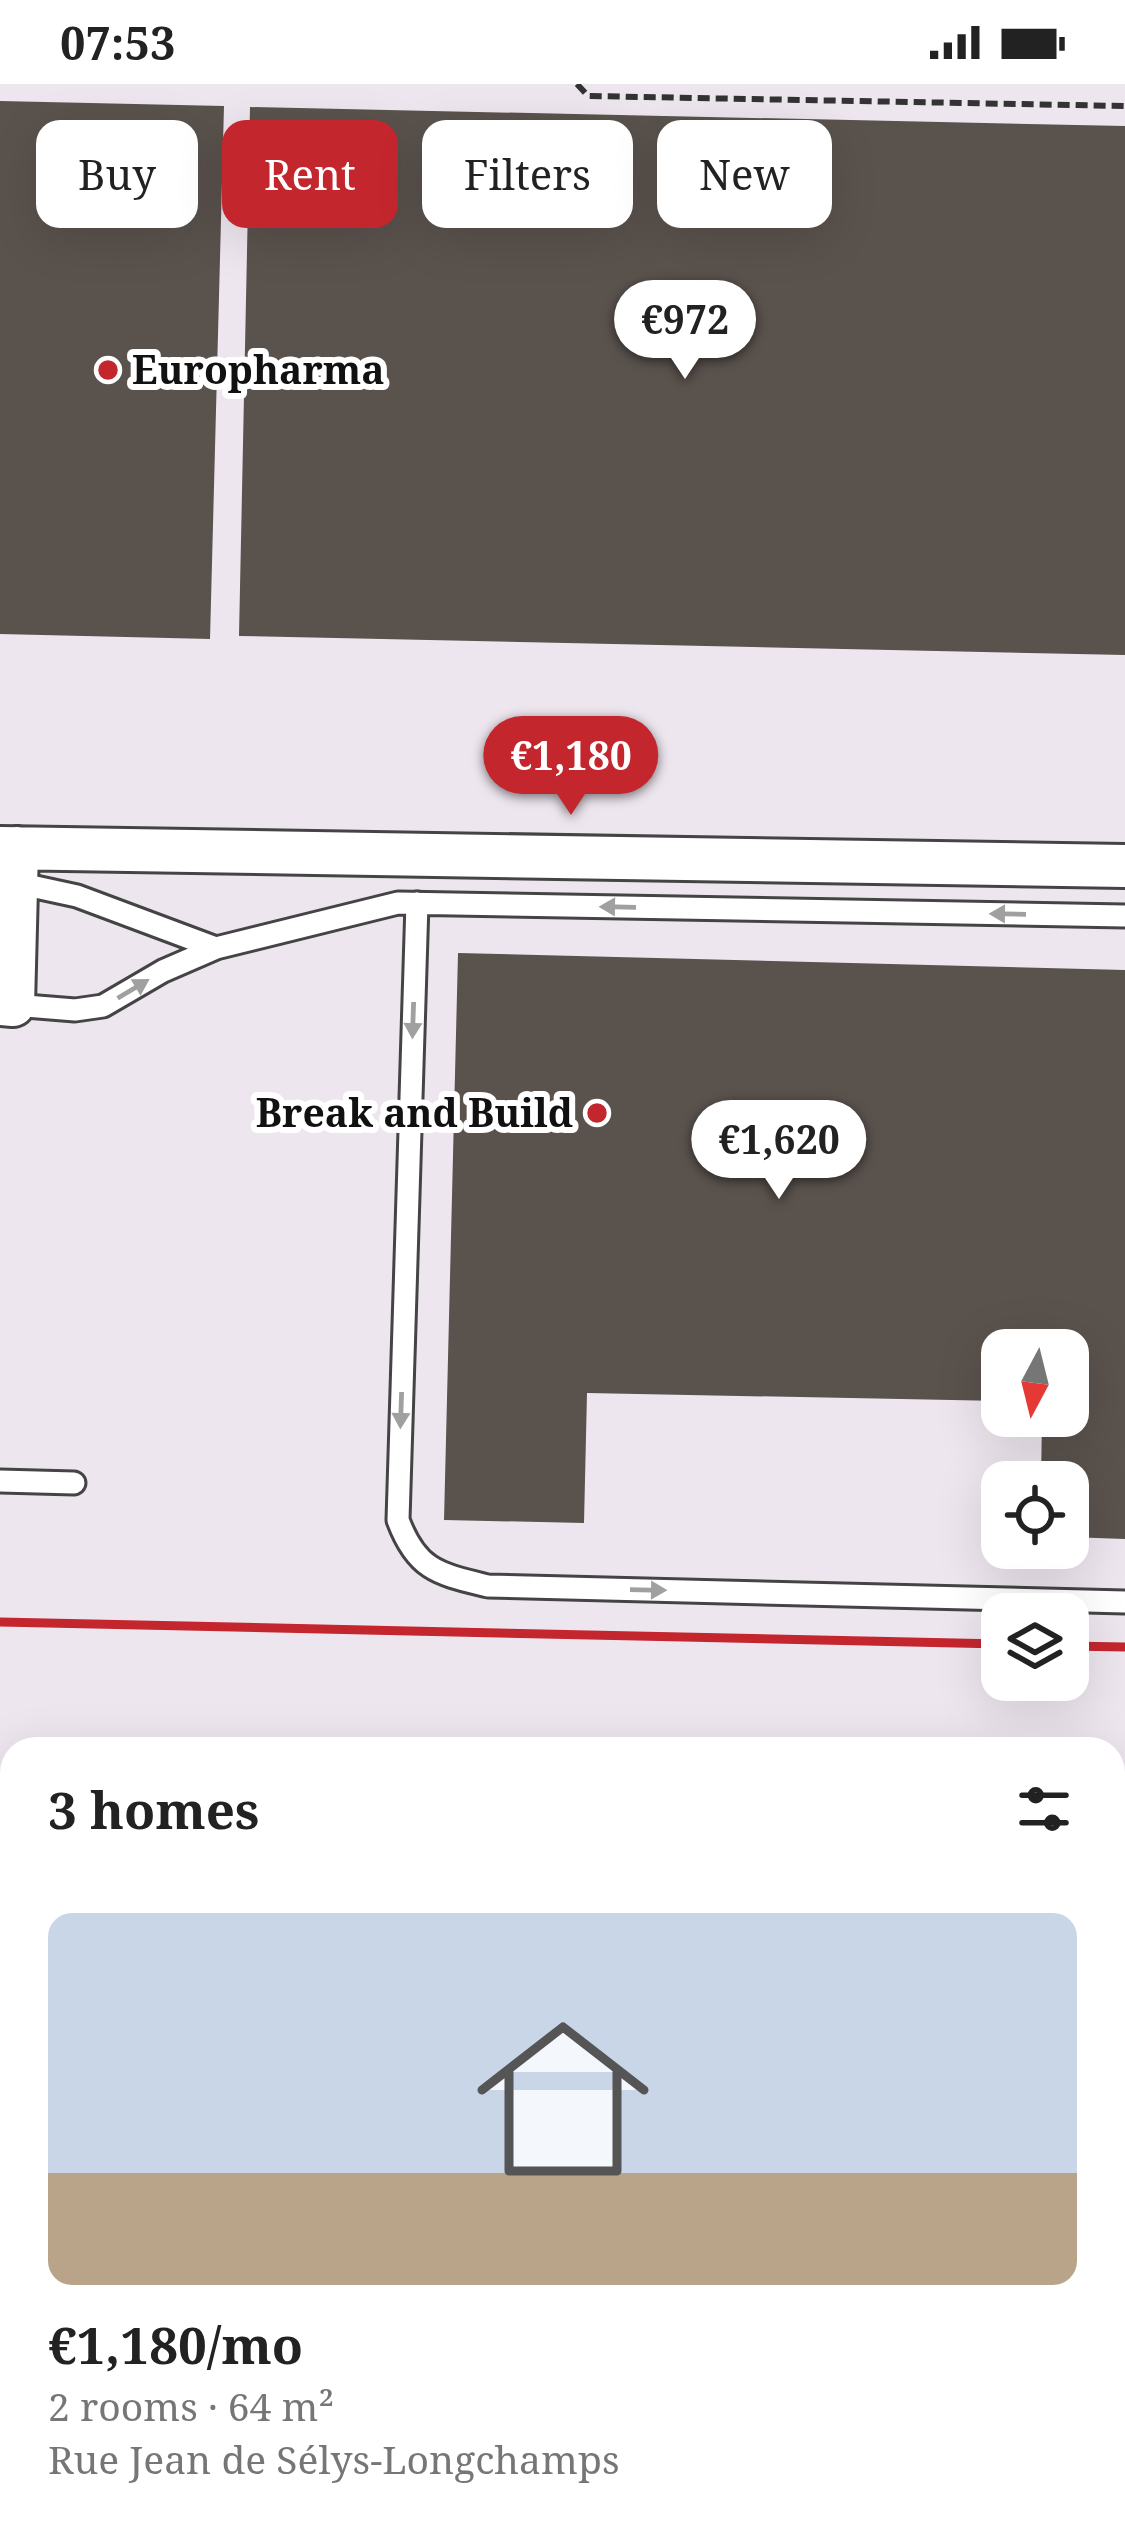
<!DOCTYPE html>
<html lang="en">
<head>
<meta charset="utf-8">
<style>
	:root { --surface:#fff; --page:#f2f2f2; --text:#222; --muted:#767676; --line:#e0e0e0; --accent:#c4262e }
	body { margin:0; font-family:"Noto Serif",serif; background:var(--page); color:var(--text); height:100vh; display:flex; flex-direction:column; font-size:45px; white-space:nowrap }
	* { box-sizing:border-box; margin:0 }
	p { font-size:39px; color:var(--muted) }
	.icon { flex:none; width:66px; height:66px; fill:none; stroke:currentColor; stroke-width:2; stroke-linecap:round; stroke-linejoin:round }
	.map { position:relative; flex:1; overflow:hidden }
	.panel { position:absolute; left:0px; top:1653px; width:1125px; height:804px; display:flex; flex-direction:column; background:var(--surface); border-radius:36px 36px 0 0; box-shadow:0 12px 48px #0002 }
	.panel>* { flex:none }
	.top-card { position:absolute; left:36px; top:36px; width:1053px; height:108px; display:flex; gap:24px }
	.needle { width:78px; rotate:187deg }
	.controls { position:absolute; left:981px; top:1245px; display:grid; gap:24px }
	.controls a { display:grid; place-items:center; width:108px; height:108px; border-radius:24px; background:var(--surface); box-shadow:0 12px 48px #0002; font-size:60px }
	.price { position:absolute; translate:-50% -102px; padding:0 27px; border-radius:42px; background:#fff; color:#222; font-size:39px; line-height:78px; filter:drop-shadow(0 3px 6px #0008) }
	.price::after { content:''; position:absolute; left:50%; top:72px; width:36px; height:27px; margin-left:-18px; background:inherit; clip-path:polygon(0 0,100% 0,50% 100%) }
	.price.active { background:var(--accent); color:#fff }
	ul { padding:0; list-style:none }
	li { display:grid; align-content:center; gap:24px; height:636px; padding:0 48px }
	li+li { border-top:3px solid var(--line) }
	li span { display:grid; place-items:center; height:372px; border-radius:24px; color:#555 }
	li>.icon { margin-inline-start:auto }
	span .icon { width:216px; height:216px; fill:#fffc; stroke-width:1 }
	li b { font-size:51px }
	h2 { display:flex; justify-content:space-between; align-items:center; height:144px; padding:0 48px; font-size:51px }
	.chip { padding:0 42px; border-radius:24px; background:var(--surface); box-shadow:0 12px 48px #0002; font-size:42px; line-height:108px }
	.chip.active { background:var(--accent); color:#fff }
	.status { display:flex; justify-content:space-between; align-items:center; height:84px; padding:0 60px; background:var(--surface); direction:ltr }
	.status svg { height:33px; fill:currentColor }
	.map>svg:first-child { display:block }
	.industrial { fill:#eee6ef; fill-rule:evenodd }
	.farmland { fill:#f6f3d4 }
	.building { fill:#5a524d }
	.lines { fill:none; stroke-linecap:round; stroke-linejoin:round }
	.lane-casing { stroke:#444; stroke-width:27 }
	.street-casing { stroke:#444; stroke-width:48 }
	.path { stroke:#333; stroke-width:6; stroke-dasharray:12 6; stroke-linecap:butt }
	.lane { stroke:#fff; stroke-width:21 }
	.street { stroke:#fff; stroke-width:42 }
	.rail { stroke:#c4262e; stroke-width:9 }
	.oneway { fill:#a0a0a0 }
	.poi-dot { fill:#c4262e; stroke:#fff; stroke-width:4.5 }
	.labels { text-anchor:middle; stroke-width:12; stroke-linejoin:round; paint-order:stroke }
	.poi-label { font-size:39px; font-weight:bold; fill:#111; stroke:#fff; text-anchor:start }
</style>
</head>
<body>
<div class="status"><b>07:53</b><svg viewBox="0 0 49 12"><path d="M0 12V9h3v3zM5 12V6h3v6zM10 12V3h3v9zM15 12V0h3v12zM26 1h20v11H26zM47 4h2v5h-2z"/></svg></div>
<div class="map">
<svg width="1125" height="2457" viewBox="0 0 1125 2457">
	<rect width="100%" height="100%" fill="#fffdf5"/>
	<path class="industrial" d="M 0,0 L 1125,0 L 1125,1998 L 1113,1997 L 1113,1665 L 12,1665 L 12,1982 L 0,1982 ZM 1002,1266 L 1068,1266 L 1068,1332 L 1002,1332 ZM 1002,1398 L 1068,1398 L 1068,1464 L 1002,1464 ZM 1002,1530 L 1068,1530 L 1068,1596 L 1002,1596 Z"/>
	<path class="farmland" d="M 0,2226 L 12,2226 L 12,2445 L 115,2445 L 116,2457 L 0,2457 Z
		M 1113,2285 L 1125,2285 L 1125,2457 L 194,2457 L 197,2445 L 1113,2445 Z"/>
	<path class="building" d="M 0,17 L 224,22 L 210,555 L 0,550 Z
		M 250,23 L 1125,42 L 1125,571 L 239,552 Z
		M 458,869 L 1125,886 L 1125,1455 L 1068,1453 L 1068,1398 L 1041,1398 L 1042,1332 L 1068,1332 L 1068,1266 L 1002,1266 L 1002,1317 L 587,1309 L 584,1439 L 444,1436 Z"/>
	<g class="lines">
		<g class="lane-casing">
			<path id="lane" d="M 17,799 L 77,812 L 216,864
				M 417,819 L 398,1436 C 417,1487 439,1490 488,1502 L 1125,1518
				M 13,921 L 75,926 L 103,922 L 163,887 L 216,864 L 398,819 L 1125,832
				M 0,1397 L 74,1399"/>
		</g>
		<g class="street-casing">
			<path id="street" d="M 0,764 L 1125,782
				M 0,920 L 13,921 L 17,764"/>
		</g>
		<path class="path" d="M 577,0 L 588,12 L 1125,22"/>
		<use href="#lane" class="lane"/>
		<use href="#street" class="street"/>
		<path class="rail" d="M 0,1538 L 1002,1560
			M 1068,1562 L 1125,1563
			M 0,1764 L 12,1764
			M 0,1784 L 12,1784
			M 1113,1787 L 1125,1788
			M 1113,1808 L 1125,1808
			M 0,1938 L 12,1938
			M 1113,1963 L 1125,1963
			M 0,2068 L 12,2068
			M 1113,2092 L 1125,2092
			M 0,2104 L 12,2105
			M 1113,2129 L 1125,2129
			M 0,2145 L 12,2146
			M 0,2168 L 12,2168
			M 1113,2168 L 1125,2169
			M 1113,2191 L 1125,2191"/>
	</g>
	<defs><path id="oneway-solid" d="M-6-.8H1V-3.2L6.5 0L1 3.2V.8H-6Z" transform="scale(3)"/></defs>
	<g class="oneway">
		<use href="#oneway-solid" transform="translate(618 823) rotate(-179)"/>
		<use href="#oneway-solid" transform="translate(1008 830) rotate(-179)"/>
		<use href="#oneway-solid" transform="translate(133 905) rotate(-31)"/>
		<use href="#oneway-solid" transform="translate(413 936) rotate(92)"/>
		<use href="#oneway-solid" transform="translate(401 1326) rotate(92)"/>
		<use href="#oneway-solid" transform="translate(648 1506) rotate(1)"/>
	</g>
	<g class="poi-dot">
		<circle cx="108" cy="286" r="12"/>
		<circle cx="597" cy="1029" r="12"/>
	</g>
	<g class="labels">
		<g class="poi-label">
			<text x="132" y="300">Europharma</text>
			<text x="573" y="1043" text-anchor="end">Break and Build</text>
		</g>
	</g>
</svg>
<div class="controls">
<a><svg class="needle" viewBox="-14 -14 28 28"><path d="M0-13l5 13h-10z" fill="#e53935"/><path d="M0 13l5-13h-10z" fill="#767676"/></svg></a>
<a><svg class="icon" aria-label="locate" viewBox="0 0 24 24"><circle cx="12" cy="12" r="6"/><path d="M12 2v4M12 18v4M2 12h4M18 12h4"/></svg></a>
<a><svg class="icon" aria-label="layers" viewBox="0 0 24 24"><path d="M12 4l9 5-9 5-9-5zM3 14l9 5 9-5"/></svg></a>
</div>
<b class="price" style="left:685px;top:298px">€972</b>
<b class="price active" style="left:571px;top:734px">€1,180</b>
<b class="price" style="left:779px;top:1118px">€1,620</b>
<div class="top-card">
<a class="chip">Buy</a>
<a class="chip active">Rent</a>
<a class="chip">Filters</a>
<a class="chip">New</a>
</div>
<section class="panel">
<h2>3 homes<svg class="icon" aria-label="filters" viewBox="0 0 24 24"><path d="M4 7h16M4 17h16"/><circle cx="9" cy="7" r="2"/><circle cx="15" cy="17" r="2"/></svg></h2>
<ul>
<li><span style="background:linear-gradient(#c9d6e8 70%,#b9a48a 0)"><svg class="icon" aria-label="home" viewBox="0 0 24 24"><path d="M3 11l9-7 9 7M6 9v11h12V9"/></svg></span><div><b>€1,180/mo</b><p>2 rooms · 64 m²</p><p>Rue Jean de Sélys-Longchamps</p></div></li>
</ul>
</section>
</div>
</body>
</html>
